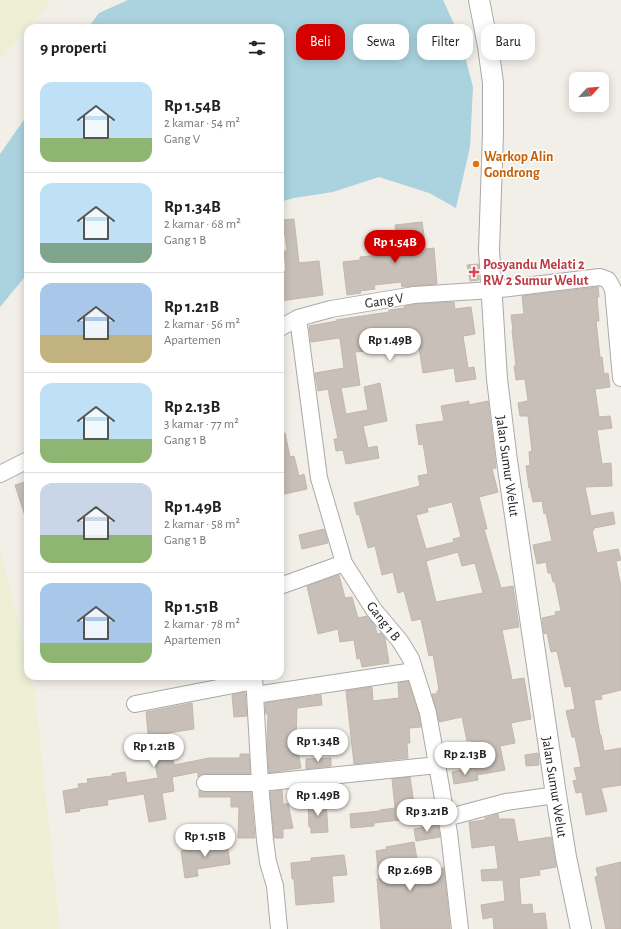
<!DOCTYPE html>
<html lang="id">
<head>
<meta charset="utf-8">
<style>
	:root { --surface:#fff; --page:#f6f6f6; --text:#222; --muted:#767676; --line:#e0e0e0; --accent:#d40000 }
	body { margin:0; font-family:"Alegreya Sans",sans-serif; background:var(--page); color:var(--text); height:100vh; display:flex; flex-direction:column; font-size:15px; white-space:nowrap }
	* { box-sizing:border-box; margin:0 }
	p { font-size:13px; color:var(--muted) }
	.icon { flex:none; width:22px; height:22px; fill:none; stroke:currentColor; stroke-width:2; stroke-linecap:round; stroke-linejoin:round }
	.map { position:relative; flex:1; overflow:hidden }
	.details { position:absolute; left:24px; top:24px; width:260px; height:656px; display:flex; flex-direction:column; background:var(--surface); border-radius:12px; box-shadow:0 2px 10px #0003 }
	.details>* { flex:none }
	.top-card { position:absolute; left:296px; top:24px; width:265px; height:36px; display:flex; gap:8px }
	.needle { width:26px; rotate:64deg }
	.tools { position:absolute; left:569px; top:72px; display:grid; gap:8px }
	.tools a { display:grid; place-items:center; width:40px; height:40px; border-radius:8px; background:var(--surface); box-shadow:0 2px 10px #0003; font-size:20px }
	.price { position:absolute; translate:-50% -34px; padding:0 9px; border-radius:14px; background:#fff; color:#222; font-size:13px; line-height:26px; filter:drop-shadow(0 1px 2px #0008) }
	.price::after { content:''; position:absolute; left:50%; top:24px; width:12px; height:9px; margin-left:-6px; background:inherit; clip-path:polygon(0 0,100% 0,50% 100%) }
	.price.current { background:var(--accent); color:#fff }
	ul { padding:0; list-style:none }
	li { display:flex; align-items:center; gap:12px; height:100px; padding:0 16px }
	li+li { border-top:1px solid var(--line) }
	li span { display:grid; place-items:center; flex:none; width:112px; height:80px; border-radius:12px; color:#555 }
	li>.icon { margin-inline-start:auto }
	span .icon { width:48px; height:48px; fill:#fffc; stroke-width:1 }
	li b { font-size:17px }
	h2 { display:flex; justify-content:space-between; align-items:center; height:48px; padding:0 16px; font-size:17px }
	.tag { padding:0 14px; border-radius:12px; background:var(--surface); box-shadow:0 2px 10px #0003; font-size:14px; line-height:36px }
	.tag.current { background:var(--accent); color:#fff }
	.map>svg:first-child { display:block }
	.farmland { fill:#eef0d5 }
	.water { fill:#aad3df }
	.building { fill:#c7bfb8; stroke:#c4b6ab; fill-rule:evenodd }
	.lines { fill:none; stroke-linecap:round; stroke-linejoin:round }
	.minor-casing { stroke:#a9a9a9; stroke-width:18 }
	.tertiary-casing { stroke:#a9a9a9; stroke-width:22 }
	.minor { stroke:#fff; stroke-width:16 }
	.tertiary { stroke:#fff; stroke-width:20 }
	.food-dot { fill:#e8710a; stroke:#fff; stroke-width:1.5 }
	.health-dot { fill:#e0444e; stroke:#fff; stroke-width:1.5 }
	.labels { text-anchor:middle; stroke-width:3; stroke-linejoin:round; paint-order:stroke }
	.food-label { font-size:14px; font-weight:bold; fill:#c56008; stroke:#fff; text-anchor:start }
	.health-label { font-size:14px; font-weight:bold; fill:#be3a42; stroke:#fff; text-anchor:start }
	.street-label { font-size:14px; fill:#222; stroke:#fff }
</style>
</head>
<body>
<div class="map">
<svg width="621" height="929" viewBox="0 0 621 929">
	<rect width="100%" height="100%" fill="#f2efe9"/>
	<path class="farmland" d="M 0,0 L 52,0 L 0,60 Z
		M 0,548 L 28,662 L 28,676 L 31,676 L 35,692 L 60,929 L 0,929 Z"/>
	<path class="water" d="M 128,0 L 443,0 L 460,37 L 473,87 L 470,147 L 456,208 L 429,193 L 379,177 L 333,192 L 294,198 L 280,202 L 280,28 L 88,28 L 99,13 Z
		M 28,114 L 28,273 L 0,307 L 0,154 Z"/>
	<path class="building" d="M 294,219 L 299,263 L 319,261 L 323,295 L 280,301 L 280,272 L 286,271 L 284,251 L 287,251 L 283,220 Z
		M 422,222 L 426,249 L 434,248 L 437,284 L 402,287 L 401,282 L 374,285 L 375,289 L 360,291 L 361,293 L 347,295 L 343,262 L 360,260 L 360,257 L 399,253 L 395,225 Z
		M 478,264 L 479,280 L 470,281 L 467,265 Z
		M 598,287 L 599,297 L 597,297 L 599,321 L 596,321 L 600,357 L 602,357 L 604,374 L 608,373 L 610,387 L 595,389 L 599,417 L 610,416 L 612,428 L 597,430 L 602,464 L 611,463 L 612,486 L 585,487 L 591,516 L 613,512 L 615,524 L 594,528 L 594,530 L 592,531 L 597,553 L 618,549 L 621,560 L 616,561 L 621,587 L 621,690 L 601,695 L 602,699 L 594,700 L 600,735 L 601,735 L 604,751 L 621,748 L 621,785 L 601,788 L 607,811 L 586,815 L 582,792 L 576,793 L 573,781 L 577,780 L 574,768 L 581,767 L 575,737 L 572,737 L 566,711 L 575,709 L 571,686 L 565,687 L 557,651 L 551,652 L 547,633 L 544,634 L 544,633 L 542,618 L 556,615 L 555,612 L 561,611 L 555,582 L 553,582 L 551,573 L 548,573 L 546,562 L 537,564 L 533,545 L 552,541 L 546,513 L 544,514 L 542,501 L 533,502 L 530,488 L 529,488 L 526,466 L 530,465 L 529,452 L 532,451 L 528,416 L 520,416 L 518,403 L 528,401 L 525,379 L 516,380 L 514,366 L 516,366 L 512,330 L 513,330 L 511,315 L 524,314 L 522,296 Z
		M 454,302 L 455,309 L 471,307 L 475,334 L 463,336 L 468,368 L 474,367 L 476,379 L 456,382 L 454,368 L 423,373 L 416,329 L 408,331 L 407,329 L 364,335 L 366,351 L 355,352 L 360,385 L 341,388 L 346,414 L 368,410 L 364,387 L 380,383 L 387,421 L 363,426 L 368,448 L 377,446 L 379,458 L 346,464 L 343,450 L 336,451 L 334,439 L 338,439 L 328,389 L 318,391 L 315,373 L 344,368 L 340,339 L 339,338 L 311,342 L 309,326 L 337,321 L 336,320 L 389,312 L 389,310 L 404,308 L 405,306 L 415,304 Z
		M 469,401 L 469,405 L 488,401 L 496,468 L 492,469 L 498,492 L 479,497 L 487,529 L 484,529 L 501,588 L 513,586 L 519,627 L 502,630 L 512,680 L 524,678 L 531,719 L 511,723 L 515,743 L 500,746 L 505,770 L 477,775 L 471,740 L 467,741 L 462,717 L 439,722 L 432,694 L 437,694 L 437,691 L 439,691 L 437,677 L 433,655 L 429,656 L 421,619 L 412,621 L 404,591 L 398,593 L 393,572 L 382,575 L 375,546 L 368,548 L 359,514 L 357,515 L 354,503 L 420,486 L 418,476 L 428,474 L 423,444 L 419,445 L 416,425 L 444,421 L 441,406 ZM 452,502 L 461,537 L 453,539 L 454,542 L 426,549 L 416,515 L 428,512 L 427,508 ZM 458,552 L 462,566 L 475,563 L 483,593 L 436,602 L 426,561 Z
		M 280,433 L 285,433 L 290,457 L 294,456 L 299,476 L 304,474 L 307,489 L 280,495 Z
		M 28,481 L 28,519 L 26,519 L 15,485 Z
		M 324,529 L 328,543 L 302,549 L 299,535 Z
		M 339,575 L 345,598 L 352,597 L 358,618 L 367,616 L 375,626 L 377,634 L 381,633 L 385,638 L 389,663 L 362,667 L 360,658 L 357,659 L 354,640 L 340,642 L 338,629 L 318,634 L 307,586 Z
		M 408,681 L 419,715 L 421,727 L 409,728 L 410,743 L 407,743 L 408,758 L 354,764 L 346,691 L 372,687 L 373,701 L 399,698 L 398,683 Z
		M 245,692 L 247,716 L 234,717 L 232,695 Z
		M 321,695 L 322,705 L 297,708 L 296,739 L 301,768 L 269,773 L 267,742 L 268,714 L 266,714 L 265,703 Z
		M 192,703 L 194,729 L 168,733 L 174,765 L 209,758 L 240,758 L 240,754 L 249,754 L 250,774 L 205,774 L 198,777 L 198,772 L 172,777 L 174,791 L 162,793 L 166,819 L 149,822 L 144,794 L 107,800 L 108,805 L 79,809 L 80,811 L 66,813 L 63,791 L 79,788 L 78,784 L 88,783 L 87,779 L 112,776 L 112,774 L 125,772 L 127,783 L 158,778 L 148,733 L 146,712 Z
		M 538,753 L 539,765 L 526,766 L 525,755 Z
		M 331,758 L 331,766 L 306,769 L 306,759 Z
		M 476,767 L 478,780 L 454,784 L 452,772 Z
		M 410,777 L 416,818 L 374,823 L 374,826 L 351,828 L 350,814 L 380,811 L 380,810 L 395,808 L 392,779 Z
		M 199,790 L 205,792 L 251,792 L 255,838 L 238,838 L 239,807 L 231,807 L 231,797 L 199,797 Z
		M 282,790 L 283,804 L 288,804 L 293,828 L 283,829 L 283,838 L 274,838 L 270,792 Z
		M 326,801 L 328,832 L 311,833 L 311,827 L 309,827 L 308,803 Z
		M 498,814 L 499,819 L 514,819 L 518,842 L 551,837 L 556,867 L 539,870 L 540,875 L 519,878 L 521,905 L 532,904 L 533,914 L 545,913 L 547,929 L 494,929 L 493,917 L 483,919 L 481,905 L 505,901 L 503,880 L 482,881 L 481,870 L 498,869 L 495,845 L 472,848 L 469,822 L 485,820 L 485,818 Z
		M 438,825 L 440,837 L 416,841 L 414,829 Z
		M 227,842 L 230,864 L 197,869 L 198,876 L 185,878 L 181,851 L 197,849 L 197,847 Z
		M 414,842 L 419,870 L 444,868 L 450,929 L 381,929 L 377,879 L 379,879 L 376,851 L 387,849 L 386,847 Z
		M 344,855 L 347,875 L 332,876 L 334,902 L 296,905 L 294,879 L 292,879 L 291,863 L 311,861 L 311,858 Z
		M 621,862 L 621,929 L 606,929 L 595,877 L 598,876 L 596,868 Z"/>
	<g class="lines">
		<g class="minor-casing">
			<path id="minor" d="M 298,318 L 319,478 L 344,563 L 374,610 L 400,641 L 411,659 L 428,713 L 449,833 L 460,929
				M 280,328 L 298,318 L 331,309 L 414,295 L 492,290 L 600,277 L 608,280 L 613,289 L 621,378
				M 0,474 L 28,460
				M 280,586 L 344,563
				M 255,695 L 414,671
				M 135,704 L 254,681
				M 205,783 L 260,783 L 254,676
				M 446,818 L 506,802 L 556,795
				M 279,929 L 275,886 L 268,862 L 265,840 L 260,783 L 438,765"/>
		</g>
		<g class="tertiary-casing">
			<path id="tertiary" d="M 479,0 L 488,46 L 493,83 L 493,133 L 489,250 L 497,379 L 507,461 L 556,795 L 566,857 L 581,929"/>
		</g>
		<use href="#minor" class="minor"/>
		<use href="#tertiary" class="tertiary"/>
	</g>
	<circle class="food-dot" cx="476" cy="164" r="4"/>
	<path class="health-dot" d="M472 266h4v4h4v4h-4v4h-4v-4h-4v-4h4z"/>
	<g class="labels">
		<g class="food-label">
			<text x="484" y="161">Warkop Alin<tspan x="484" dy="16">Gondrong</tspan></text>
		</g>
		<g class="health-label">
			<text x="483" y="269">Posyandu Melati 2<tspan x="483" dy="16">RW 2 Sumur Welut</tspan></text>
		</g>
		<g class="street-label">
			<text transform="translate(384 300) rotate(-9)" y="5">Gang V</text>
			<text transform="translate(508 466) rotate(82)" y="5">Jalan Sumur Welut</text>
			<text transform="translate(384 621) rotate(52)" y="5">Gang 1 B</text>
			<text transform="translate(555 787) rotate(81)" y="5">Jalan Sumur Welut</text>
		</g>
	</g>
</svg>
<div class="tools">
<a><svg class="needle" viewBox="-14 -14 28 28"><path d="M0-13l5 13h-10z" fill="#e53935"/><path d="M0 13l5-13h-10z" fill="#767676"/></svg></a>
</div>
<b class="price current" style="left:395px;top:264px">Rp 1.54B</b>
<b class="price" style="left:390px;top:362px">Rp 1.49B</b>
<b class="price" style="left:318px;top:763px">Rp 1.34B</b>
<b class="price" style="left:154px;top:768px">Rp 1.21B</b>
<b class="price" style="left:465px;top:776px">Rp 2.13B</b>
<b class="price" style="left:318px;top:817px">Rp 1.49B</b>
<b class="price" style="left:427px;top:833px">Rp 3.21B</b>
<b class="price" style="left:205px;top:858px">Rp 1.51B</b>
<b class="price" style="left:410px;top:892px">Rp 2.69B</b>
<div class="top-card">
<a class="tag current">Beli</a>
<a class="tag">Sewa</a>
<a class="tag">Filter</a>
<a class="tag">Baru</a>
</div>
<section class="details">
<h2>9 properti<svg class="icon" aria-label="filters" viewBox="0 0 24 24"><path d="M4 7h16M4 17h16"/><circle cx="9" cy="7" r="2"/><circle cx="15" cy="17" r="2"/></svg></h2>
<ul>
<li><span style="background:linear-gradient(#bfe0f5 70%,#8fb573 0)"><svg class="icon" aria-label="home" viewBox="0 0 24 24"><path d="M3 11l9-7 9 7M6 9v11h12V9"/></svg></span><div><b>Rp 1.54B</b><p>2 kamar · 54 m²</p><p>Gang V</p></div></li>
<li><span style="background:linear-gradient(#bfe0f5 75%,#7fa58c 0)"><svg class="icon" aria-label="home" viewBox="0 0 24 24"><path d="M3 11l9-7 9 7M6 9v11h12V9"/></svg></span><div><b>Rp 1.34B</b><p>2 kamar · 68 m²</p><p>Gang 1 B</p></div></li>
<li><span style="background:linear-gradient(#a9c7e8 65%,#c2b280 0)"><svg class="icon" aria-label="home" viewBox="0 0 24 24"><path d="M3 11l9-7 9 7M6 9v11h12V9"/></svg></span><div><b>Rp 1.21B</b><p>2 kamar · 56 m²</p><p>Apartemen</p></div></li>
<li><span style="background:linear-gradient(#bfe0f5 70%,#8fb573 0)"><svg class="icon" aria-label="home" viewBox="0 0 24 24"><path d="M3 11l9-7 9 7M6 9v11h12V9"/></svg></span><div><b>Rp 2.13B</b><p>3 kamar · 77 m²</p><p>Gang 1 B</p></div></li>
<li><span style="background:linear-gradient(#c9d6e8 65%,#8fb573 0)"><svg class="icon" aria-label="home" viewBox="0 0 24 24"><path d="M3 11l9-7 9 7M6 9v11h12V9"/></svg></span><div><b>Rp 1.49B</b><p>2 kamar · 58 m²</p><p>Gang 1 B</p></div></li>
<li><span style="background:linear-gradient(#a9c7e8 75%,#8fb573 0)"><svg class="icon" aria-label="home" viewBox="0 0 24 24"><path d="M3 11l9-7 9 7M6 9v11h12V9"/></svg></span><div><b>Rp 1.51B</b><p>2 kamar · 78 m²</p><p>Apartemen</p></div></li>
</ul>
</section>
</div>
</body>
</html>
